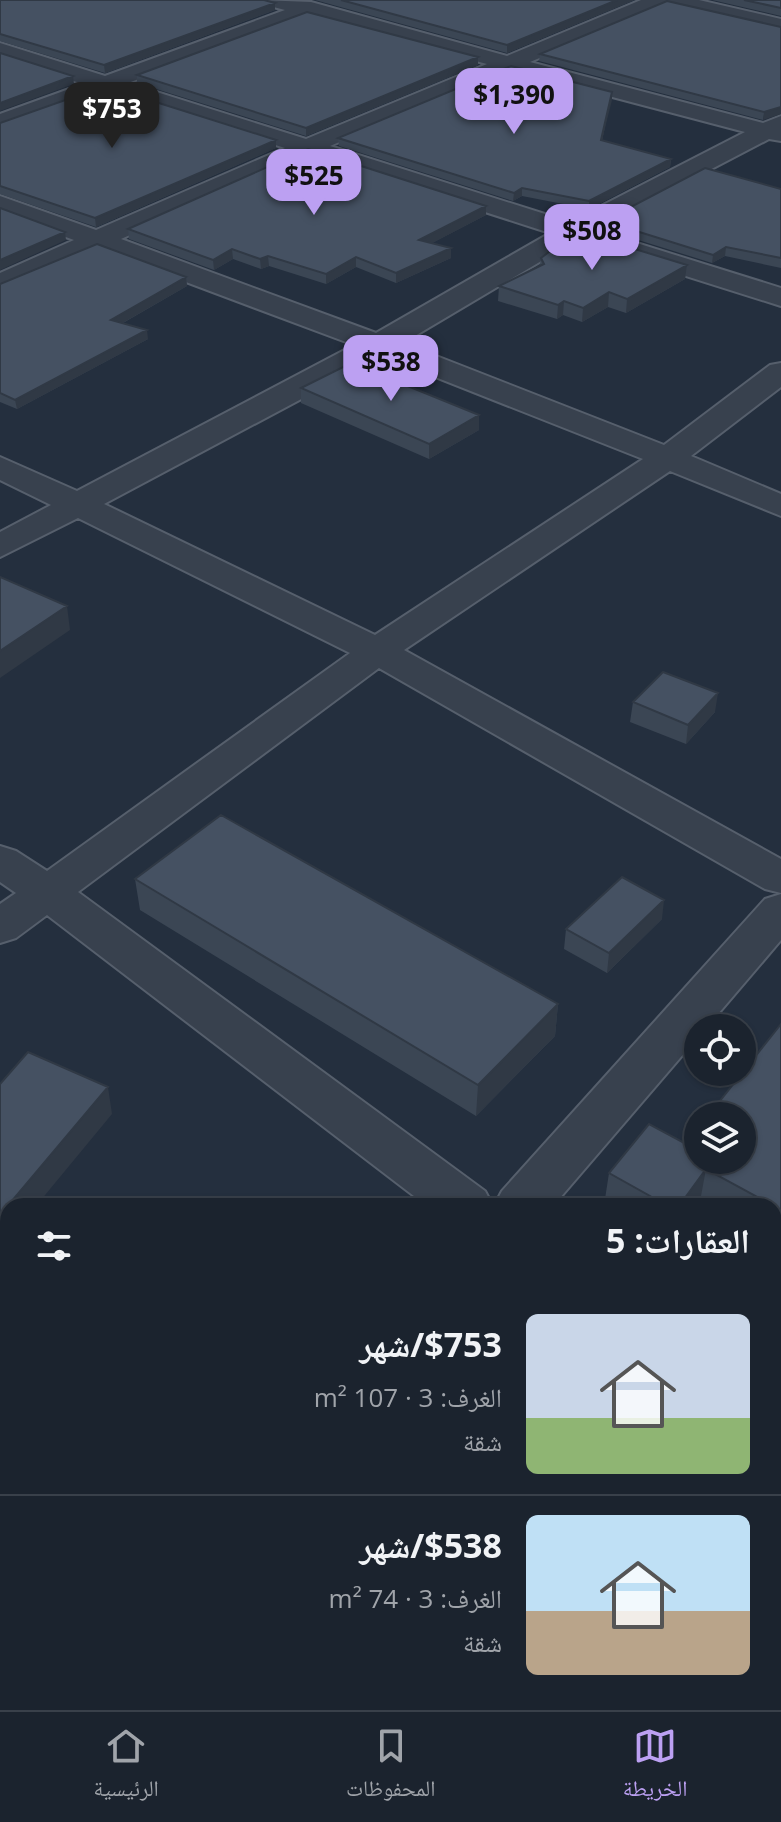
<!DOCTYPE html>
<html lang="ar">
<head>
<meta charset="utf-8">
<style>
	:root { --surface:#1b232e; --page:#282f3a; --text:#f1f3f6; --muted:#a0a4aa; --line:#39404a; --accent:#bca0f2 }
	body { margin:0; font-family:"Open Sans","Noto Naskh Arabic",sans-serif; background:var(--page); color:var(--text); direction:rtl; height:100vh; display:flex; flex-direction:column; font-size:30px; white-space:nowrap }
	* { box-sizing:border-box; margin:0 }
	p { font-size:26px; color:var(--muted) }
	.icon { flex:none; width:44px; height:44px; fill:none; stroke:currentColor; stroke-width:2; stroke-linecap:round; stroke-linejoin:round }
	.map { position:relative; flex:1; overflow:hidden; direction:ltr }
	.drawer { position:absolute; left:0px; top:1198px; width:782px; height:512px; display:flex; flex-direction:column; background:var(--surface); border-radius:24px 24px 0 0; box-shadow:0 2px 6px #0004,0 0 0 2px var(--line); direction:rtl }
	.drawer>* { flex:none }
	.fabs { position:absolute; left:684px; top:1014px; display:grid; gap:16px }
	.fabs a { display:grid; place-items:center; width:72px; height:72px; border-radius:50%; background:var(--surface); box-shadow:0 2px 6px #0004,0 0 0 2px var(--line); font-size:40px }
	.price { position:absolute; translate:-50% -68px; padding:0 18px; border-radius:16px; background:var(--accent); color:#111; font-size:26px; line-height:52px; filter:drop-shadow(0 2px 4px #0008) }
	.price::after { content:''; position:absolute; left:50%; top:48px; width:24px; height:18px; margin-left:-12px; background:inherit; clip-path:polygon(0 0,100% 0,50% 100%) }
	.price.on { background:#222; color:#fff }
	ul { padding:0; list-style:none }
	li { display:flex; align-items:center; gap:24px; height:200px; padding:0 32px }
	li+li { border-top:2px solid var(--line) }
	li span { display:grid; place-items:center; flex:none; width:224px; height:160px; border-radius:12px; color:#555 }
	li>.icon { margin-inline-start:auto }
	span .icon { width:96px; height:96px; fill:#fffc; stroke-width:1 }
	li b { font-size:34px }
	h2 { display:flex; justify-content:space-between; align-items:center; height:96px; padding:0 32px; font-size:34px }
	.tabs { display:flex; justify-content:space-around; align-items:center; height:112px; border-top:2px solid var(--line); background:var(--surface); font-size:22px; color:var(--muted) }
	.tabs a { display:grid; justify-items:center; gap:4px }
	.tabs .on { color:var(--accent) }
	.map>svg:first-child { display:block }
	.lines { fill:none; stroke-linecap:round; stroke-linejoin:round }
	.minor-casing { stroke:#565f6c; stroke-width:4 }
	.minor { fill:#38414e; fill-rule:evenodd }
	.wall { fill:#3b4654 }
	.shaded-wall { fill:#303945 }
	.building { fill:#455162; stroke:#303945; stroke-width:2 }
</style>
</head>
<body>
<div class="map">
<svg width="781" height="1710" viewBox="0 0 781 1710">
	<rect width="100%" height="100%" fill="#242f3e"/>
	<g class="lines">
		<g class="minor-casing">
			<path id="minor" d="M 259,0 L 311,2 L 507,56 L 641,0 L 699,0 L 781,19 L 781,31 L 666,5 L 530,62 L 763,123 L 781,116 L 781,141 L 769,139 L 595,230 L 781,288 L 781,306 L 575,241 L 403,343 L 664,445 L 770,365 L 781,363 L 781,387 L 691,456 L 781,494 L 781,516 L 670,471 L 404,650 L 781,859 L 781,893 L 765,889 L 379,668 L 78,892 L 485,1191 L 493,1206 L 427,1206 L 47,915 L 16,938 L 0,943 L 0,904 L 16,893 L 0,882 L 0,846 L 16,851 L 47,871 L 350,653 L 78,518 L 0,557 L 0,532 L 51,505 L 0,480 L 0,457 L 77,491 L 354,345 L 98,249 L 0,291 L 0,273 L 74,240 L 0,213 L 0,196 L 96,230 L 285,148 L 106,91 L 0,129 L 0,114 L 83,84 L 0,57 L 0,43 L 105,76 L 285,10 L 262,4 ZM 307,16 L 487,64 L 306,139 L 128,83 ZM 510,70 L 745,132 L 570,222 L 330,146 ZM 308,155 L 550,233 L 376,333 L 121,239 ZM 382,356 L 643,459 L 375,635 L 104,504 Z
				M 781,894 L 781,940 L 706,1028 L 698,1028 L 698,1037 L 553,1206 L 494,1206 L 502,1191 L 765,899 Z
				M 774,1355 L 781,1358 L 781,1411 L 774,1409 Z
				M 8,1677 L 8,1702 L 63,1702 L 59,1710 L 0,1710 L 0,1683 Z"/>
		</g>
		<use href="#minor" class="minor"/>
	</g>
	<path class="wall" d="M 0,0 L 275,3 L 275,10 L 105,73 L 0,41 Z
		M 315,0 L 634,0 L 507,53 Z
		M 712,0 L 781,0 L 781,16 Z
		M 781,27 L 763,120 L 539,61 L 540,54 Z
		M 478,65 L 306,136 L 137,83 L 137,75 Z
		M 612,92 L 602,141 L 671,159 L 670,167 L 589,209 L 522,196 L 513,201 L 339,146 L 338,138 Z
		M 0,123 L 276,148 L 96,227 L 0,194 Z
		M 781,189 L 781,268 L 725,256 L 712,263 L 603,229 L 604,221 Z
		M 486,206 L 486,215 L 432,243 L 451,248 L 451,258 L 396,283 L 356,267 L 326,284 L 269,266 L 261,269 L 233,259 L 214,270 L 129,239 L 128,229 Z
		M 541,258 L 687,265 L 685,279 L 626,313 L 608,307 L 582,322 L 563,315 L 557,319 L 498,301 L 499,286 L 540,265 Z
		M 186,277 L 187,286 L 123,323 L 148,339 L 17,409 L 0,402 L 0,284 Z
		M 301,388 L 479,430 L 429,459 L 301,403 Z
		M 633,702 L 715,712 L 686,744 L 630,722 Z
		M 135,879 L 558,1004 L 555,1036 L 476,1116 L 140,910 Z
		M 662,919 L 607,973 L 564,949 L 566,929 Z
		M 781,1024 L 781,1240 L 774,1236 L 774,1206 L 720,1206 L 701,1196 L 694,1206 L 617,1206 L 605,1199 L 609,1173 L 686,1144 Z
		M 781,1598 L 781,1676 L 774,1672 L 774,1614 Z"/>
	<path class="shaded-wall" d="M 617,0 L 634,0 L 507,53 L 507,45 Z
		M 275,3 L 275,10 L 105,73 L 104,65 Z
		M 478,57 L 478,65 L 306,136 L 306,128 Z
		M 73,76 L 74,84 L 0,111 L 0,103 Z
		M 612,92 L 612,100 L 600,148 L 601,140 Z
		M 781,107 L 781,114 L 763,120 L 764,112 Z
		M 276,140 L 276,148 L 96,227 L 95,218 Z
		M 671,159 L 670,167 L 589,209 L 589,201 Z
		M 522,188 L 522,196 L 513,201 L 514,193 Z
		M 486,206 L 486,215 L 419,250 L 419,240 Z
		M 65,232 L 66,240 L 0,270 L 0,260 Z
		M 726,247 L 725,256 L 712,263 L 713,255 Z
		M 451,248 L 451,258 L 396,283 L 396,273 Z
		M 232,249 L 233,259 L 214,270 L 213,260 Z
		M 268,256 L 269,266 L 261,269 L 260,259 Z
		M 356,257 L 356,267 L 326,284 L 326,274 Z
		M 687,265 L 685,279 L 626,313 L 627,299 Z
		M 186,277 L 187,286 L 112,329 L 111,320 Z
		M 609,292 L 608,307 L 582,322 L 583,308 Z
		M 564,301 L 563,315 L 557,319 L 558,305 Z
		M 147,330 L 148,339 L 17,409 L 15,400 Z
		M 479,415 L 479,430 L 429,459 L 429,444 Z
		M 67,606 L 70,630 L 0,678 L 0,651 Z
		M 718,693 L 715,712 L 686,744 L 688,725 Z
		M 664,900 L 662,919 L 607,973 L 609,953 Z
		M 558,1004 L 555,1036 L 476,1116 L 478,1085 Z
		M 108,1087 L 112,1114 L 36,1206 L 8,1206 L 8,1239 L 0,1249 L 0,1215 Z
		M 706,1169 L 701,1196 L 694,1206 L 679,1206 Z
		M 8,1548 L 8,1579 L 0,1587 L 0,1555 Z"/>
	<path class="building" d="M 0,0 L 264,0 L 275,3 L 104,65 L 0,34 Z
		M 341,0 L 617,0 L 507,45 Z
		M 744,0 L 781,0 L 781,8 Z
		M 667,1 L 781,27 L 781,107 L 764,112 L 540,54 Z
		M 307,12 L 478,57 L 306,128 L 137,75 Z
		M 0,53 L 73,76 L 0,103 Z
		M 511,66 L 612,92 L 601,140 L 671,159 L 589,201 L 522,188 L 514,193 L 338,138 Z
		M 105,86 L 276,140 L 95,218 L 0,186 L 0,123 Z
		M 308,149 L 486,206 L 419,240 L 451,248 L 396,273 L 356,257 L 326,274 L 268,256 L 260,259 L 232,249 L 213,260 L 128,229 Z
		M 705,168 L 781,189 L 781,258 L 726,247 L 713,255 L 604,221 Z
		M 0,208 L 65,232 L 0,260 Z
		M 576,231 L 687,265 L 627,299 L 609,292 L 583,308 L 564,301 L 558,305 L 499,286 L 544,264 L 541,258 Z
		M 97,244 L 186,277 L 111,320 L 147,330 L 15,400 L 0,393 L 0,284 Z
		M 351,363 L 479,415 L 429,444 L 301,388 Z
		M 0,577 L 67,606 L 0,651 Z
		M 663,672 L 718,693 L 688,725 L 633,702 Z
		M 221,815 L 558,1004 L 478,1085 L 135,879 Z
		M 622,877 L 664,900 L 609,953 L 566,929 Z
		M 781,1024 L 781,1210 L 706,1169 L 679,1206 L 668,1206 L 609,1173 L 649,1124 L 686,1144 L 698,1129 L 698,1160 L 742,1160 L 742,1116 L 708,1116 Z
		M 28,1052 L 108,1087 L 0,1215 L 0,1084 Z
		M 0,1454 L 8,1461 L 8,1548 L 0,1555 Z
		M 781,1598 L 781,1665 L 774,1661 L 774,1614 Z"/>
</svg>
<div class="fabs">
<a><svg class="icon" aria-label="locate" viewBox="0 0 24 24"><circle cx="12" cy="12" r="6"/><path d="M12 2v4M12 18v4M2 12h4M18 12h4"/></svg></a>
<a><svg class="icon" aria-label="layers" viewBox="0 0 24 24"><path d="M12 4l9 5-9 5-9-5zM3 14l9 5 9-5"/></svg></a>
</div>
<b class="price" style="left:514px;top:136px">$1,390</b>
<b class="price on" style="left:112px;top:150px">$753</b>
<b class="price" style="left:314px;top:217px">$525</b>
<b class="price" style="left:592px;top:272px">$508</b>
<b class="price" style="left:391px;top:403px">$538</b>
<section class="drawer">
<h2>العقارات: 5<svg class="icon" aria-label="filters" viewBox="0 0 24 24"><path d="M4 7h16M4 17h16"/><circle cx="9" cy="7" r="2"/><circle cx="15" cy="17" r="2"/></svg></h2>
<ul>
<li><span style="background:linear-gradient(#c9d6e8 65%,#8fb573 0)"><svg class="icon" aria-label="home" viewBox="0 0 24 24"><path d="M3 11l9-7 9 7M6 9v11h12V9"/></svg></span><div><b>$753/شهر</b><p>الغرف: 3 · 107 m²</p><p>شقة</p></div></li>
<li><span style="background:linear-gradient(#bfe0f5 60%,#b9a48a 0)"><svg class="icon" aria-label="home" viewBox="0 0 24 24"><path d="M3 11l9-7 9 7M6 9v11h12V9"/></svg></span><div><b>$538/شهر</b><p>الغرف: 3 · 74 m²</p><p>شقة</p></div></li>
</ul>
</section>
</div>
<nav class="tabs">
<a class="on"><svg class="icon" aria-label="map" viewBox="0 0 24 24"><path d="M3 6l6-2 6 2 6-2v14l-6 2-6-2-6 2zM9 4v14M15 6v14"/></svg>الخريطة</a>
<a><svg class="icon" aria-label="saved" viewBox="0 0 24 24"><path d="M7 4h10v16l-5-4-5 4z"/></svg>المحفوظات</a>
<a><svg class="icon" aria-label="home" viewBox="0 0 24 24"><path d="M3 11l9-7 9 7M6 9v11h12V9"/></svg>الرئيسية</a>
</nav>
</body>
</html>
